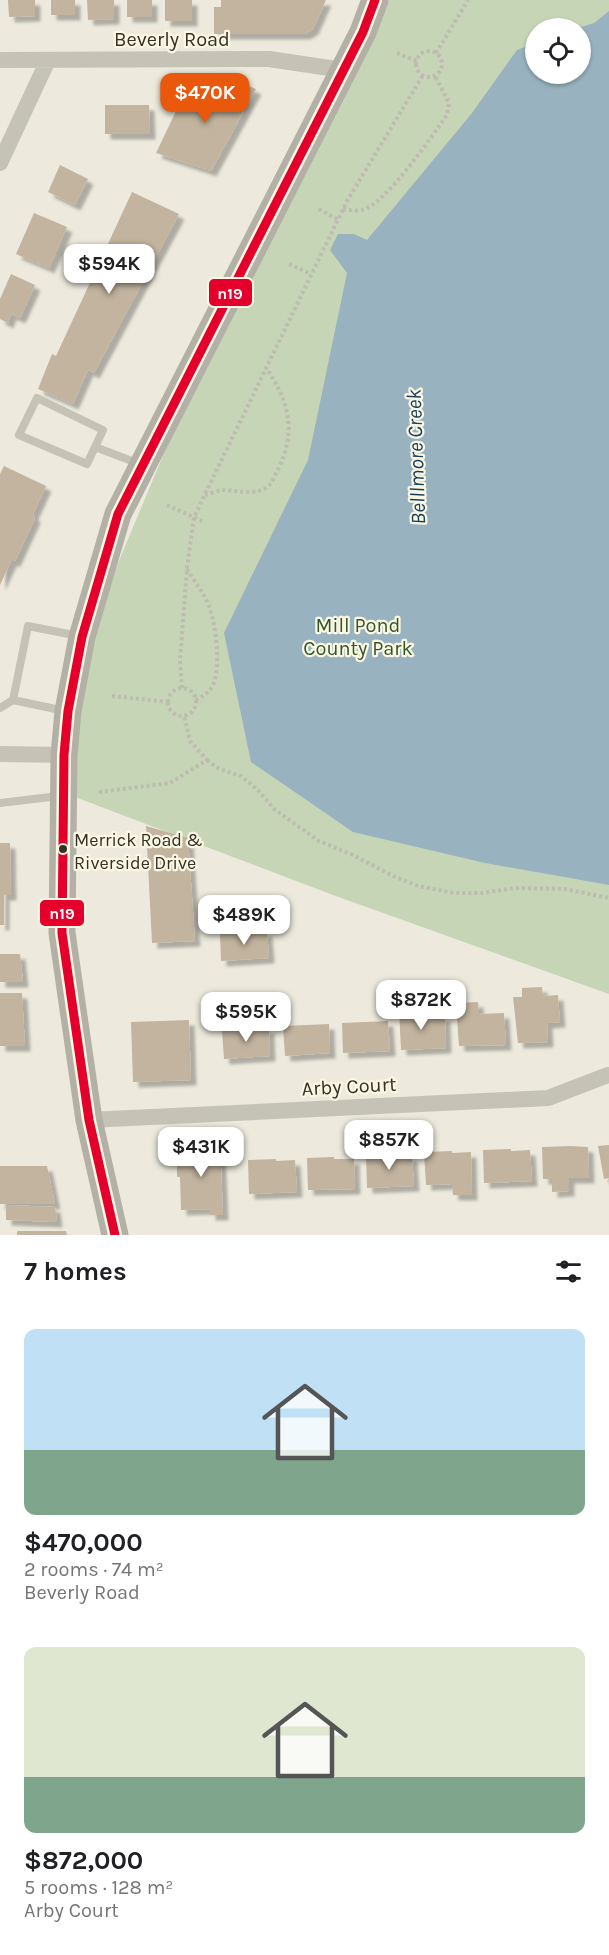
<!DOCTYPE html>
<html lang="en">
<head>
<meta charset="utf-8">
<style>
	:root { --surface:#fff; --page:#f2f2f2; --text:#202124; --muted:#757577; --accent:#ea580c }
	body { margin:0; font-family:Karla,sans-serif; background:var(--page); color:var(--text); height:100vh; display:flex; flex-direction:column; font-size:22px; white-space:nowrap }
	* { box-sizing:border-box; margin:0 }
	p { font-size:20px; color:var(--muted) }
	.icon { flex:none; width:33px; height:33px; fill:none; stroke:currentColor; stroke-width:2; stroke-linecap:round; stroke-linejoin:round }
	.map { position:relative; height:1235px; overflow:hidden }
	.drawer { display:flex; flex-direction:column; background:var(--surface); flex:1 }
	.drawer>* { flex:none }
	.fabs { position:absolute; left:525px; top:18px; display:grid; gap:12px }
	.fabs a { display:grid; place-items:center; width:66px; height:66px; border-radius:50%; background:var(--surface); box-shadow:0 2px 4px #0004; font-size:30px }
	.price { position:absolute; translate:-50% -51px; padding:0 14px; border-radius:12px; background:#fff; color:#222; font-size:20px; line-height:39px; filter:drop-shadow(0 2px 3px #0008) }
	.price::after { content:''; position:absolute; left:50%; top:36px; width:18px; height:14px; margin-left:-9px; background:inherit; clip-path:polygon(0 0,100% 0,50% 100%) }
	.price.on { background:var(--accent); color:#fff }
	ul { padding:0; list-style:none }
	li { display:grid; align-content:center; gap:12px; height:318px; padding:0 24px }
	li span { display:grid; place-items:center; height:186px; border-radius:12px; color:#555 }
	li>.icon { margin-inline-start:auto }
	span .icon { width:108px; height:108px; fill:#fffc; stroke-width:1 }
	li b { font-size:26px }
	h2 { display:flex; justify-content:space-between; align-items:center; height:72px; padding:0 24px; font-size:26px }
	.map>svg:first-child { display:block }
	.green { fill:#c5d5b6; fill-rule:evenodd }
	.water { fill:#98b3bf }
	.building { fill:#c2b49e; filter:url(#shadow) }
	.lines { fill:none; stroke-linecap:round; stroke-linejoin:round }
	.path { stroke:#bebbaf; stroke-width:4; stroke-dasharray:3 3; stroke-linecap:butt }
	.lane { stroke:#c5c2b6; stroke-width:8 }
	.street { stroke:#c5c2b6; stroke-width:16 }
	.primary { stroke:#b3b0a6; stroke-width:27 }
	.bus-1-casing { stroke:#faf7e4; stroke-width:14 }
	.bus-1 { stroke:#e4002b; stroke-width:9 }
	.bus-dot { fill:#363025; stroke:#faf7e4; stroke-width:2 }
	.labels { text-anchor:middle; stroke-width:4.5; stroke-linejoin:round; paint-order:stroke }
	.bus-label { font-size:18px; fill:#363025; stroke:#faf7e4; text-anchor:start }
	.street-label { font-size:20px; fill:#363025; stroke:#faf7e4 }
	.park-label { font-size:20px; fill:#355627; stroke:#faf7e4 }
	.water-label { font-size:21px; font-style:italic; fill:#18405a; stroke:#faf7e4 }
	.line-badge { stroke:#faf7e4; stroke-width:2 }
	.badge-label { font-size:16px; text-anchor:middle; font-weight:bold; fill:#fff }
</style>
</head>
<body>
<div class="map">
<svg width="609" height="1235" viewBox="0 0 609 1235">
	<defs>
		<filter id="shadow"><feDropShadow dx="5.5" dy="5.5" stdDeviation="1.5" flood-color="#0004"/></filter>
	</defs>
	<rect width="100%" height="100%" fill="#edeadd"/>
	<path class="green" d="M 389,0 L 609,0 L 609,994 L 333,895 L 75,797 L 78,711 L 108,587 L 183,408 L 361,64 ZM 536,28 L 580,28 L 580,74 L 536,74 Z"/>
	<path class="water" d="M 609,11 L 609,885 L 485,863 L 353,832 L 251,762 L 224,633 L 308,460 L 347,273 L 330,250 L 338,234 L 354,234 L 367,240 L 472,113 L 517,50 L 535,43 L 536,74 L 580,74 L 580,28 L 578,28 L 594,23 Z"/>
	<path class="building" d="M 8,0 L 35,0 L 35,16 L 9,17 Z
		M 51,0 L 75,0 L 75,15 L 51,15 Z
		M 87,0 L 114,0 L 114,19 L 88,20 Z
		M 127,0 L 152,0 L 152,17 L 127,17 Z
		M 165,0 L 192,0 L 192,21 L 165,21 Z
		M 221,0 L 326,0 L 313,29 L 305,34 L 214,34 L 214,7 L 221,7 Z
		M 246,85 L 256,89 L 211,171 L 156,153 L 188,86 Z
		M 105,105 L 149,105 L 150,134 L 105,134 Z
		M 60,165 L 88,179 L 75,205 L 48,192 Z
		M 132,192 L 179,214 L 94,373 L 88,370 L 73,404 L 38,389 L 52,354 L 56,356 Z
		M 34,213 L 67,227 L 49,268 L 16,254 Z
		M 11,274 L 35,285 L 20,318 L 11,314 L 8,323 L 0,319 L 0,299 Z
		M 4,466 L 46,486 L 33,514 L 35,518 L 15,561 L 11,561 L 0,585 L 0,474 Z
		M 146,826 L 188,838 L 195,941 L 152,943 Z
		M 0,843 L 10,843 L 11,895 L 4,895 L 4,925 L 0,925 Z
		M 267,931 L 269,958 L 221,961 L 220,934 Z
		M 0,954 L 20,954 L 23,982 L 0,982 Z
		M 542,987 L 543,996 L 558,995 L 560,1022 L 547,1023 L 548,1042 L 518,1043 L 513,997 L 522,997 L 522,988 Z
		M 0,993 L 22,993 L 25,1046 L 0,1046 Z
		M 478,1002 L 479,1014 L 504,1013 L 506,1045 L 459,1046 L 456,1003 Z
		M 419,1008 L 419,1017 L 445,1016 L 446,1048 L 401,1050 L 399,1009 Z
		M 189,1020 L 191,1080 L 133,1082 L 131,1022 Z
		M 388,1021 L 390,1051 L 343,1053 L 342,1023 Z
		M 329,1024 L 330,1053 L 285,1056 L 283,1026 Z
		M 269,1028 L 270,1056 L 224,1059 L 222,1031 Z
		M 220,1144 L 223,1215 L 210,1215 L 210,1209 L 181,1210 L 180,1177 L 177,1177 L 177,1146 Z
		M 609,1145 L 609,1178 L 604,1179 L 598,1146 Z
		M 570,1146 L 588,1147 L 589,1178 L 569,1178 L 569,1191 L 552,1192 L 552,1179 L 543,1179 L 542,1147 Z
		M 511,1149 L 511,1151 L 530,1150 L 532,1181 L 484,1183 L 483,1150 Z
		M 452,1151 L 452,1153 L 471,1152 L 472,1195 L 453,1195 L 452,1184 L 426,1185 L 424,1152 Z
		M 394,1154 L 394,1157 L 412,1156 L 414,1186 L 367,1188 L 366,1155 Z
		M 334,1157 L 334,1159 L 354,1159 L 355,1189 L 308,1190 L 307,1158 Z
		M 276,1159 L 276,1161 L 295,1160 L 297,1192 L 249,1194 L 248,1160 Z
		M 0,1166 L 47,1166 L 55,1204 L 0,1204 Z
		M 6,1205 L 55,1207 L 57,1222 L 6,1220 Z
		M 17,1231 L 66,1231 L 67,1235 L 17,1235 Z"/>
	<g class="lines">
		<path class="path" d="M416 64a13 13 0 1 1 26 0a13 13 0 1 1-26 0Z
			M 397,53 L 417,61
			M 436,53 L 468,0
			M 319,209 L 338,220
			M 343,209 C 349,210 356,211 362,210 C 385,205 432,136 447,115 L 449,103 L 435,76
			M 289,264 L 311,274
			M 205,495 C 210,493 217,491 222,490 C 236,490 251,495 264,489 C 271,486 274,478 277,471 C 297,434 290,401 266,368
			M 167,505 L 202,521
			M 187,569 C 194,581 204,593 209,606 C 216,625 221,665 213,685 C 209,693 203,696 196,700
			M168 702a14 14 0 1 1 28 0a14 14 0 1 1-28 0Z
			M 182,688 L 180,661 L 187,568 L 194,517 L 347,201 L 423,75
			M 112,696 L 168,702
			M 207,760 L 219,769 L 241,776 L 258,790 L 274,809 L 319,841 L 353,855 L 393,876 L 418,886 L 454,893 L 482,893 L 515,888 L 565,889 L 609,898
			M 99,792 L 170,783 L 207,760 L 190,741 L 184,716"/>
		<path class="lane" d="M 37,398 L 103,430 L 87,464 L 19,435 Z
			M 95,447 L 140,464
			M 0,708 L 13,700
			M 65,711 L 13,700 L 28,626 L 79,636
			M 0,803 L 59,796"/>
		<path class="street" d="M 0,60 L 269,59 L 343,70
			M 0,163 L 48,60
			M 0,754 L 64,755
			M 89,1120 L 548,1098 L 608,1075"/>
		<path class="primary" d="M 115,1235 L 89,1120 L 62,933 L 64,755 L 68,711 L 82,637 L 118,514 L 363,32 L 375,0"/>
		<g class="bus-1-casing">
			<path id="bus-1" d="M 115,1235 L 89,1120 L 62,933 L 64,755 L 68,711 L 82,637 L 118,514 L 363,32 L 375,0"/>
		</g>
		<use href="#bus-1" class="bus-1"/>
	</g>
	<circle class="bus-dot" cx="63" cy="849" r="5"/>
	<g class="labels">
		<g class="bus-label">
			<text x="74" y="846">Merrick Road &amp;<tspan x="74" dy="23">Riverside Drive</tspan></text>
		</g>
		<g class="street-label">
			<text x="172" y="46">Beverly Road</text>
			<text transform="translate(349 1086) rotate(-3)" y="7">Arby Court</text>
		</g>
		<g class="park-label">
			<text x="358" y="632">Mill Pond<tspan x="358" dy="23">County Park</tspan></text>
		</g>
		<g class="water-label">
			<text transform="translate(416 457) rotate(-92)" y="7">Belllmore Creek</text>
		</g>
	</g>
	<g class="line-badge">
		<rect x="208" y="278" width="45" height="29" rx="6" fill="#e4002b"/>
		<rect x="39" y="899" width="46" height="28" rx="6" fill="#e4002b"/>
	</g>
	<g class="badge-label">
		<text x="230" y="299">n19</text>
		<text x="62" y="919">n19</text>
	</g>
</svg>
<div class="fabs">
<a><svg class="icon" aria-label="locate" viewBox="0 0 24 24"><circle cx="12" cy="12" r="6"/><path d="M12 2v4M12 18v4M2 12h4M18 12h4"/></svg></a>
</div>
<b class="price on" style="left:205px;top:124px">$470K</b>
<b class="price" style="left:109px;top:295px">$594K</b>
<b class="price" style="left:244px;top:946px">$489K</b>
<b class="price" style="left:421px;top:1031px">$872K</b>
<b class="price" style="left:246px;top:1043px">$595K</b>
<b class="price" style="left:389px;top:1171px">$857K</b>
<b class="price" style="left:201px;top:1178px">$431K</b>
</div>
<section class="drawer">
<h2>7 homes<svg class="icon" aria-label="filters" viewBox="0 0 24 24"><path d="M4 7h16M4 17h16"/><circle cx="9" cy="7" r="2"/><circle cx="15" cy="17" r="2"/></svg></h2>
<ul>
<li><span style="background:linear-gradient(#bfe0f5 65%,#7fa58c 0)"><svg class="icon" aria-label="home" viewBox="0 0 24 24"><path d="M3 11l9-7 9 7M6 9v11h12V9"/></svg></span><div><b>$470,000</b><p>2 rooms · 74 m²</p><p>Beverly Road</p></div></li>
<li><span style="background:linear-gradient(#dfe7d0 70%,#7fa58c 0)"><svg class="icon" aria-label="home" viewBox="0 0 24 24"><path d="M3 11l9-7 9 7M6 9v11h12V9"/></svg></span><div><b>$872,000</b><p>5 rooms · 128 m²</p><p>Arby Court</p></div></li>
</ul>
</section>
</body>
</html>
